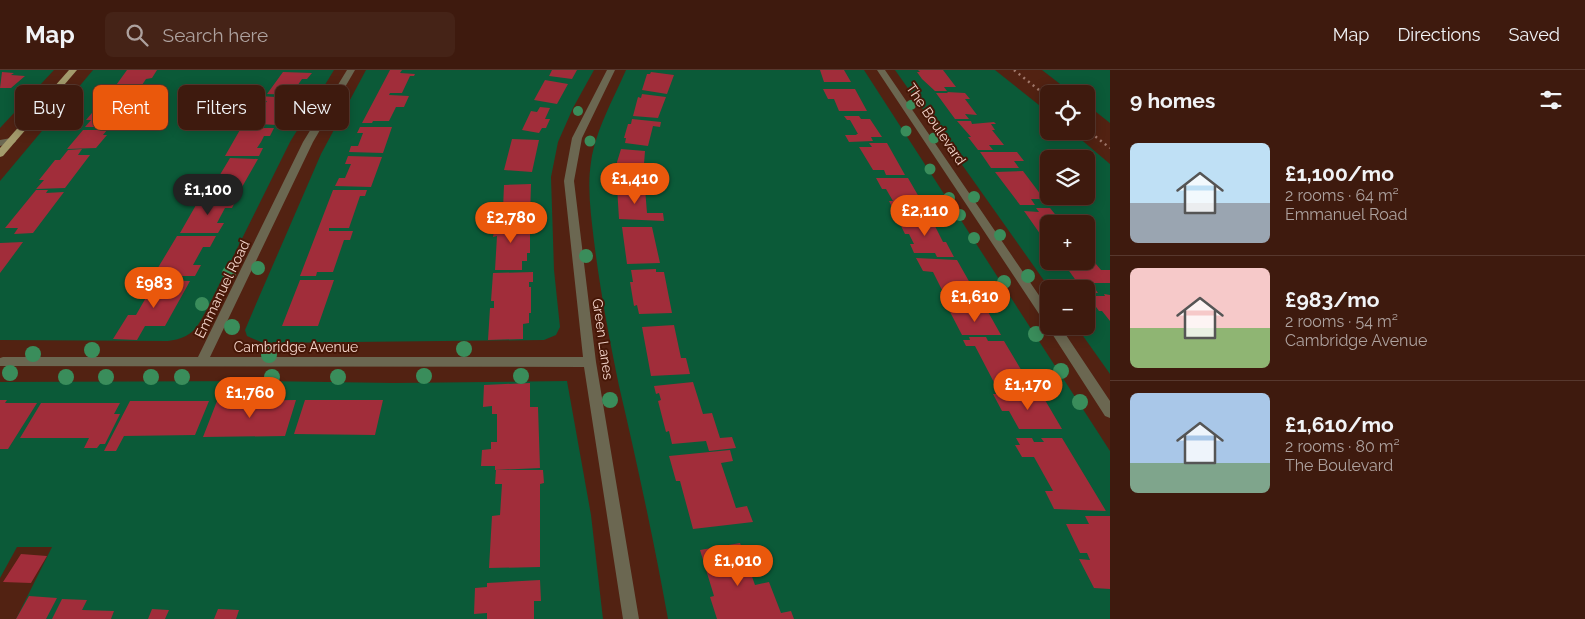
<!DOCTYPE html>
<html lang="en">
<head>
<meta charset="utf-8">
<style>
	:root { --surface:#3e1a0e; --page:#452317; --text:#f1f3f6; --muted:#ada19e; --line:#57382e; --accent:#ea580c }
	body { margin:0; font-family:Raleway,sans-serif; background:var(--page); color:var(--text); height:100vh; display:flex; flex-direction:column; font-size:19px; white-space:nowrap }
	* { box-sizing:border-box; margin:0 }
	p { font-size:16px; color:var(--muted) }
	.icon { flex:none; width:28px; height:28px; fill:none; stroke:currentColor; stroke-width:2; stroke-linecap:round; stroke-linejoin:round }
	.map { position:relative; flex:1; overflow:hidden }
	.sheet { display:flex; flex-direction:column; background:var(--surface); width:475px }
	.sheet>* { flex:none }
	.banner { position:absolute; left:15px; top:15px; width:475px; height:45px; display:flex; gap:10px }
	.buttons { position:absolute; left:1040px; top:15px; display:grid; gap:10px }
	.buttons a { display:grid; place-items:center; width:55px; height:55px; border-radius:8px; background:var(--surface); box-shadow:0 2px 12px #0003,0 0 0 1px var(--line); font-size:25px }
	.price { position:absolute; translate:-50% -42px; padding:0 11px; border-radius:18px; background:var(--accent); color:#fff; font-size:16px; line-height:32px; filter:drop-shadow(0 1px 2px #0008) }
	.price::after { content:''; position:absolute; left:50%; top:30px; width:15px; height:11px; margin-left:-8px; background:inherit; clip-path:polygon(0 0,100% 0,50% 100%) }
	.price.active { background:#222; color:#fff }
	ul { padding:0; list-style:none }
	li { display:flex; align-items:center; gap:15px; height:125px; padding:0 20px }
	li+li { border-top:1px solid var(--line) }
	li span { display:grid; place-items:center; flex:none; width:140px; height:100px; border-radius:8px; color:#555 }
	li>.icon { margin-inline-start:auto }
	span .icon { width:60px; height:60px; fill:#fffc; stroke-width:1 }
	li b { font-size:21px }
	h2 { display:flex; justify-content:space-between; align-items:center; height:60px; padding:0 20px; font-size:21px }
	.tag { padding:0 18px; border-radius:8px; background:var(--surface); box-shadow:0 2px 12px #0003,0 0 0 1px var(--line); font-size:18px; line-height:45px }
	.tag.active { background:var(--accent); color:#fff }
	header { display:flex; align-items:center; gap:30px; box-sizing:border-box; height:70px; padding:0 25px; background:var(--surface); border-bottom:1px solid var(--line) }
	header strong { font-size:24px }
	nav { display:flex; gap:28px; margin-inline-start:auto; font-size:18px }
	.search { width:350px; height:45px; background:var(--page); display:flex; align-items:center; gap:12px; box-sizing:border-box; padding:0 18px; border-radius:8px; color:var(--muted); font-size:19px }
	main { display:flex; flex:1; min-height:0 }
	.map>svg:first-child { display:block }
	.green { fill:#0b5a38; fill-rule:evenodd }
	.building { fill:#a12d3a }
	.lines { fill:none; stroke-linecap:round; stroke-linejoin:round }
	.minor { fill:#6b6751; fill-rule:evenodd }
	.major { fill:#a49b6c; fill-rule:evenodd }
	.rail { stroke:#a0776a; stroke-width:2.5; stroke-dasharray:2 4; stroke-linecap:butt }
	.tree { fill:#3a8d5b }
	.labels { text-anchor:middle; stroke-width:4; stroke-linejoin:round; paint-order:stroke }
	.street-label { font-size:14px; fill:#f4d4ca; stroke:#461707 }
</style>
</head>
<body>
<header>
<strong>Map</strong>
<div class="search"><svg class="icon" aria-label="search" viewBox="0 0 24 24"><circle cx="10" cy="10" r="6"/><path d="M15 15l6 6"/></svg>Search here</div>
<nav><a>Map</a><a>Directions</a><a>Saved</a></nav>
</header>
<main>
<div class="map">
<svg width="1110" height="549" viewBox="0 0 1110 549">
	<rect width="100%" height="100%" fill="#522212"/>
	<path class="green" d="M 0,0 L 54,0 L 0,58 Z
		M 93,0 L 334,0 L 290,72 L 209,235 C 198,256 194,268 168,271 L 0,270 L 0,111 Z
		M 366,0 L 594,0 L 573,38 L 558,72 L 551,107 L 554,200 L 560,257 L 556,265 L 544,270 L 263,273 L 247,266 L 245,260 L 256,234 L 321,84 Z
		M 626,0 L 864,0 L 1110,381 L 1110,549 L 668,549 C 654,471 637,393 619,316 C 609,267 600,220 594,171 C 591,145 587,118 591,92 C 596,59 613,30 626,0 Z
		M 895,0 L 995,0 L 1049,43 L 1049,61 L 1071,61 L 1110,94 L 1110,304 L 1076,256 L 1086,256 L 1086,219 L 1050,219 ZM 1049,89 L 1086,89 L 1086,126 L 1049,126 ZM 1049,154 L 1086,154 L 1086,191 L 1049,191 Z
		M 1042,0 L 1110,0 L 1110,53 L 1086,34 L 1086,24 L 1073,24 Z
		M 263,311 L 394,313 L 567,311 L 591,445 L 603,549 L 16,549 L 52,477 L 17,477 L 0,508 L 0,312 Z"/>
	<path class="building" d="M 127,0 L 157,0 L 152,8 L 146,9 L 136,24 L 109,25 Z
		M 390,0 L 402,0 L 400,3 L 415,4 L 414,6 L 410,6 L 402,23 L 390,23 L 389,25 L 409,26 L 404,37 L 396,37 L 389,51 L 373,51 L 372,53 L 362,53 Z
		M 552,0 L 577,0 L 572,9 L 549,6 Z
		M 820,0 L 844,0 L 851,12 L 824,12 Z
		M 918,0 L 943,0 L 956,17 L 944,17 L 947,21 L 935,21 L 922,9 L 917,2 L 920,2 Z
		M 2,2 L 14,3 L 11,5 L 25,6 L 11,18 L 0,18 Z
		M 283,2 L 312,3 L 307,9 L 302,9 L 295,19 L 301,19 L 296,25 L 267,24 Z
		M 651,2 L 674,5 L 667,24 L 642,20 L 647,4 L 650,4 Z
		M 545,10 L 568,14 L 557,34 L 534,30 Z
		M 823,19 L 855,19 L 867,41 L 839,41 L 834,29 L 828,29 Z
		M 947,22 L 965,23 L 970,29 L 965,29 L 977,45 L 965,44 L 969,49 L 955,49 L 936,23 L 948,23 Z
		M 642,24 L 666,27 L 658,48 L 633,46 L 638,27 L 641,28 Z
		M 258,26 L 293,28 L 277,55 L 241,53 L 244,49 L 255,49 L 267,31 L 255,30 Z
		M 108,27 L 121,27 L 117,32 L 128,32 L 110,57 L 85,57 L 91,50 L 86,50 L 97,37 L 101,37 Z
		M 540,37 L 550,38 L 545,49 L 550,49 L 546,58 L 542,58 L 539,63 L 522,60 L 531,41 L 537,42 Z
		M 844,46 L 859,46 L 861,49 L 870,49 L 882,67 L 871,67 L 873,71 L 849,72 L 845,65 L 857,65 L 856,64 L 858,64 L 850,50 L 847,50 Z
		M 632,49 L 661,52 L 660,57 L 653,56 L 648,76 L 625,73 L 626,68 L 624,68 L 628,54 L 631,54 Z
		M 957,51 L 971,51 L 972,54 L 994,52 L 996,54 L 991,54 L 995,60 L 992,60 L 1004,75 L 989,75 L 993,80 L 978,80 L 968,67 L 971,67 Z
		M 360,57 L 392,57 L 383,83 L 349,82 L 351,76 L 358,76 L 363,63 L 357,63 Z
		M 241,58 L 274,58 L 270,66 L 264,66 L 261,72 L 257,78 L 263,78 L 259,86 L 225,86 Z
		M 83,60 L 107,60 L 103,65 L 107,65 L 96,78 L 67,79 Z
		M 512,69 L 539,70 L 532,102 L 504,100 Z
		M 869,73 L 887,73 L 905,105 L 886,105 L 884,100 L 873,100 L 859,77 L 872,77 Z
		M 82,79 L 78,85 L 90,85 L 65,118 L 36,119 L 44,110 L 39,110 L 55,90 L 60,90 L 68,80 Z
		M 621,79 L 645,81 L 643,107 L 618,105 L 617,92 Z
		M 980,82 L 1017,82 L 1024,91 L 1014,91 L 1019,98 L 991,98 Z
		M 348,86 L 382,87 L 371,117 L 335,116 L 339,108 L 345,108 L 351,94 L 345,94 Z
		M 230,88 L 258,89 L 238,124 L 209,123 Z
		M 1023,101 L 1044,129 L 1031,129 L 1035,135 L 1020,135 L 995,102 Z
		M 876,108 L 908,108 L 919,127 L 922,127 L 929,139 L 925,139 L 928,144 L 912,143 L 908,137 L 892,137 L 889,131 L 893,131 L 886,119 L 882,119 Z
		M 531,114 L 530,146 L 493,147 L 494,139 L 503,139 L 504,115 Z
		M 617,117 L 645,118 L 647,143 L 663,143 L 664,151 L 619,149 Z
		M 36,120 L 48,120 L 46,123 L 64,122 L 33,163 L 14,164 L 18,158 L 5,158 Z
		M 333,120 L 367,120 L 365,126 L 360,126 L 349,158 L 329,158 L 329,161 L 353,161 L 350,170 L 344,170 L 333,202 L 317,202 L 316,206 L 300,206 Z
		M 200,128 L 237,128 L 232,138 L 225,138 L 217,153 L 224,153 L 218,163 L 180,163 Z
		M 1036,138 L 1050,138 L 1063,154 L 1049,154 L 1049,168 L 1043,168 L 1024,141 L 1039,142 Z
		M 914,146 L 930,146 L 943,172 L 946,172 L 954,187 L 937,187 L 935,183 L 914,183 L 910,174 L 914,174 L 909,164 L 905,164 L 898,150 L 916,150 Z
		M 523,149 L 523,157 L 527,157 L 527,162 L 530,162 L 530,183 L 527,183 L 527,191 L 522,191 L 522,200 L 495,200 L 497,166 L 493,167 L 494,161 L 500,161 L 500,158 L 493,158 L 493,150 Z
		M 622,157 L 652,157 L 660,193 L 627,194 Z
		M 177,166 L 216,166 L 210,177 L 203,177 L 193,195 L 201,195 L 195,206 L 153,206 Z
		M 23,172 L 9,191 L 0,203 L 0,173 Z
		M 1086,182 L 1101,200 L 1110,200 L 1110,213 L 1091,213 L 1098,223 L 1086,223 L 1086,219 L 1082,219 L 1062,191 L 1086,191 Z
		M 916,188 L 957,190 L 983,236 L 947,235 L 940,222 L 943,222 L 933,202 L 923,201 Z
		M 656,199 L 656,202 L 664,202 L 672,243 L 639,244 L 637,235 L 634,236 L 630,212 L 633,212 L 631,200 Z
		M 533,202 L 533,212 L 529,212 L 529,217 L 531,217 L 531,243 L 529,243 L 529,253 L 523,254 L 523,269 L 488,270 L 490,238 L 494,238 L 494,231 L 491,231 L 493,203 Z
		M 156,210 L 190,211 L 165,256 L 145,256 L 137,270 L 113,269 L 128,245 L 136,245 Z
		M 300,210 L 334,210 L 318,256 L 282,256 Z
		M 1104,224 L 1110,225 L 1110,251 L 1102,241 L 1099,241 L 1088,226 L 1105,226 Z
		M 949,240 L 987,240 L 1001,265 L 962,265 Z
		M 674,255 L 681,288 L 686,288 L 690,304 L 651,306 L 642,257 Z
		M 969,267 L 986,267 L 988,271 L 1004,271 L 1029,313 L 1011,313 L 1017,322 L 999,322 L 975,276 L 966,276 L 963,270 L 970,270 Z
		M 693,312 L 703,344 L 712,343 L 720,368 L 732,367 L 736,378 L 709,381 L 706,371 L 672,374 L 669,361 L 666,362 L 658,331 L 661,330 L 659,323 L 656,324 L 654,316 Z
		M 530,313 L 530,337 L 538,337 L 540,398 L 495,400 L 495,396 L 481,396 L 482,380 L 491,379 L 491,372 L 497,372 L 497,344 L 492,344 L 492,336 L 483,337 L 484,315 Z
		M 993,324 L 1037,324 L 1041,331 L 1045,330 L 1062,359 L 1019,359 L 1009,341 L 1002,341 Z
		M 0,330 L 7,330 L 5,333 L 37,333 L 8,379 L 0,379 Z
		M 296,330 L 285,366 L 203,367 L 217,331 Z
		M 305,330 L 383,330 L 375,365 L 294,364 Z
		M 130,331 L 209,331 L 195,365 L 124,366 L 116,381 L 104,381 Z
		M 41,333 L 120,333 L 114,344 L 120,344 L 105,374 L 100,374 L 97,378 L 84,378 L 89,368 L 20,368 Z
		M 1016,368 L 1032,368 L 1034,372 L 1044,372 L 1041,368 L 1062,368 L 1106,441 L 1054,439 L 1045,421 L 1053,421 L 1034,387 L 1022,387 L 1015,375 L 1020,375 Z
		M 730,380 L 733,391 L 721,393 L 736,438 L 747,436 L 753,452 L 693,459 L 680,411 L 676,411 L 669,386 Z
		M 496,400 L 543,400 L 544,413 L 540,414 L 540,497 L 489,498 L 492,446 L 500,445 L 502,414 L 495,414 Z
		M 1085,446 L 1110,446 L 1110,519 L 1094,518 L 1079,489 L 1090,490 L 1087,483 L 1080,483 L 1066,454 L 1089,454 Z
		M 740,473 L 755,515 L 769,512 L 781,543 L 791,541 L 794,549 L 717,549 L 710,527 L 714,526 L 700,480 Z
		M 21,484 L 47,486 L 31,513 L 3,512 Z
		M 540,510 L 541,531 L 534,531 L 534,549 L 487,549 L 487,543 L 474,544 L 475,518 L 487,517 L 487,513 Z
		M 29,526 L 57,528 L 46,549 L 16,549 Z
		M 62,529 L 87,530 L 82,540 L 114,541 L 111,549 L 52,549 Z
		M 152,539 L 169,540 L 165,549 L 148,549 Z
		M 218,539 L 239,540 L 236,549 L 214,549 Z"/>
	<g class="lines">
		<path class="minor" d="M 347,0 L 355,0 L 313,72 L 210,287 L 583,287 L 564,111 L 572,68 L 607,0 L 615,0 L 582,68 L 574,111 L 596,292 L 639,549 L 623,549 L 584,297 L 0,296 L 0,288 L 3,287 L 198,287 L 303,72 Z
			M 877,0 L 885,0 L 1049,240 L 1049,256 L 1060,256 L 1110,331 L 1110,348 L 1105,346 L 1049,259 L 1048,254 L 1045,253 Z
			M 11,68 L 16,71 L 14,73 L 0,76 L 0,70 Z"/>
		<path class="major" d="M 69,0 L 77,0 L 3,86 L 0,87 L 0,78 Z"/>
		<path class="rail" d="M 1014,0 L 1049,28
			M 1086,59 L 1110,78"/>
	</g>
	<g class="tree">
		<circle cx="911" cy="35" r="5"/>
		<circle cx="578" cy="41" r="5"/>
		<circle cx="906" cy="61" r="5.5"/>
		<circle cx="934" cy="68" r="5.5"/>
		<circle cx="590" cy="71" r="5.5"/>
		<circle cx="930" cy="99" r="5.5"/>
		<circle cx="974" cy="127" r="6"/>
		<circle cx="949" cy="128" r="6"/>
		<circle cx="960" cy="145" r="6"/>
		<circle cx="1000" cy="165" r="6"/>
		<circle cx="974" cy="168" r="6"/>
		<circle cx="586" cy="186" r="7"/>
		<circle cx="258" cy="198" r="7"/>
		<circle cx="229" cy="203" r="7"/>
		<circle cx="1028" cy="206" r="7"/>
		<circle cx="1004" cy="212" r="7"/>
		<circle cx="202" cy="234" r="7"/>
		<circle cx="232" cy="257" r="8"/>
		<circle cx="1036" cy="264" r="8"/>
		<circle cx="464" cy="279" r="8"/>
		<circle cx="92" cy="280" r="8"/>
		<circle cx="33" cy="284" r="8"/>
		<circle cx="269" cy="285" r="8"/>
		<circle cx="1061" cy="301" r="8"/>
		<circle cx="10" cy="303" r="8"/>
		<circle cx="424" cy="306" r="8"/>
		<circle cx="521" cy="306" r="8"/>
		<circle cx="66" cy="307" r="8"/>
		<circle cx="106" cy="307" r="8"/>
		<circle cx="151" cy="307" r="8"/>
		<circle cx="182" cy="307" r="8"/>
		<circle cx="272" cy="307" r="8"/>
		<circle cx="338" cy="307" r="8"/>
		<circle cx="610" cy="330" r="8"/>
		<circle cx="1080" cy="332" r="8"/>
	</g>
	<g class="labels">
		<g class="street-label">
			<text transform="translate(936 54) rotate(56)" y="5">The Boulevard</text>
			<text transform="translate(222 219) rotate(-64)" y="5">Emmanuel Road</text>
			<text transform="translate(603 269) rotate(82)" y="5">Green Lanes</text>
			<text x="296" y="282">Cambridge Avenue</text>
		</g>
	</g>
</svg>
<div class="buttons">
<a><svg class="icon" aria-label="locate" viewBox="0 0 24 24"><circle cx="12" cy="12" r="6"/><path d="M12 2v4M12 18v4M2 12h4M18 12h4"/></svg></a>
<a><svg class="icon" aria-label="layers" viewBox="0 0 24 24"><path d="M12 4l9 5-9 5-9-5zM3 14l9 5 9-5"/></svg></a>
<a>+</a>
<a>−</a>
</div>
<b class="price" style="left:635px;top:135px">£1,410</b>
<b class="price active" style="left:208px;top:146px">£1,100</b>
<b class="price" style="left:925px;top:167px">£2,110</b>
<b class="price" style="left:511px;top:174px">£2,780</b>
<b class="price" style="left:154px;top:239px">£983</b>
<b class="price" style="left:975px;top:253px">£1,610</b>
<b class="price" style="left:1028px;top:341px">£1,170</b>
<b class="price" style="left:250px;top:349px">£1,760</b>
<b class="price" style="left:738px;top:517px">£1,010</b>
<div class="banner">
<a class="tag">Buy</a>
<a class="tag active">Rent</a>
<a class="tag">Filters</a>
<a class="tag">New</a>
</div>
</div>
<section class="sheet">
<h2>9 homes<svg class="icon" aria-label="filters" viewBox="0 0 24 24"><path d="M4 7h16M4 17h16"/><circle cx="9" cy="7" r="2"/><circle cx="15" cy="17" r="2"/></svg></h2>
<ul>
<li><span style="background:linear-gradient(#bfe0f5 60%,#9aa5b1 0)"><svg class="icon" aria-label="home" viewBox="0 0 24 24"><path d="M3 11l9-7 9 7M6 9v11h12V9"/></svg></span><div><b>£1,100/mo</b><p>2 rooms · 64 m²</p><p>Emmanuel Road</p></div></li>
<li><span style="background:linear-gradient(#f6c9c9 60%,#8fb573 0)"><svg class="icon" aria-label="home" viewBox="0 0 24 24"><path d="M3 11l9-7 9 7M6 9v11h12V9"/></svg></span><div><b>£983/mo</b><p>2 rooms · 54 m²</p><p>Cambridge Avenue</p></div></li>
<li><span style="background:linear-gradient(#a9c7e8 70%,#7fa58c 0)"><svg class="icon" aria-label="home" viewBox="0 0 24 24"><path d="M3 11l9-7 9 7M6 9v11h12V9"/></svg></span><div><b>£1,610/mo</b><p>2 rooms · 80 m²</p><p>The Boulevard</p></div></li>
</ul>
</section>
</main>
</body>
</html>
